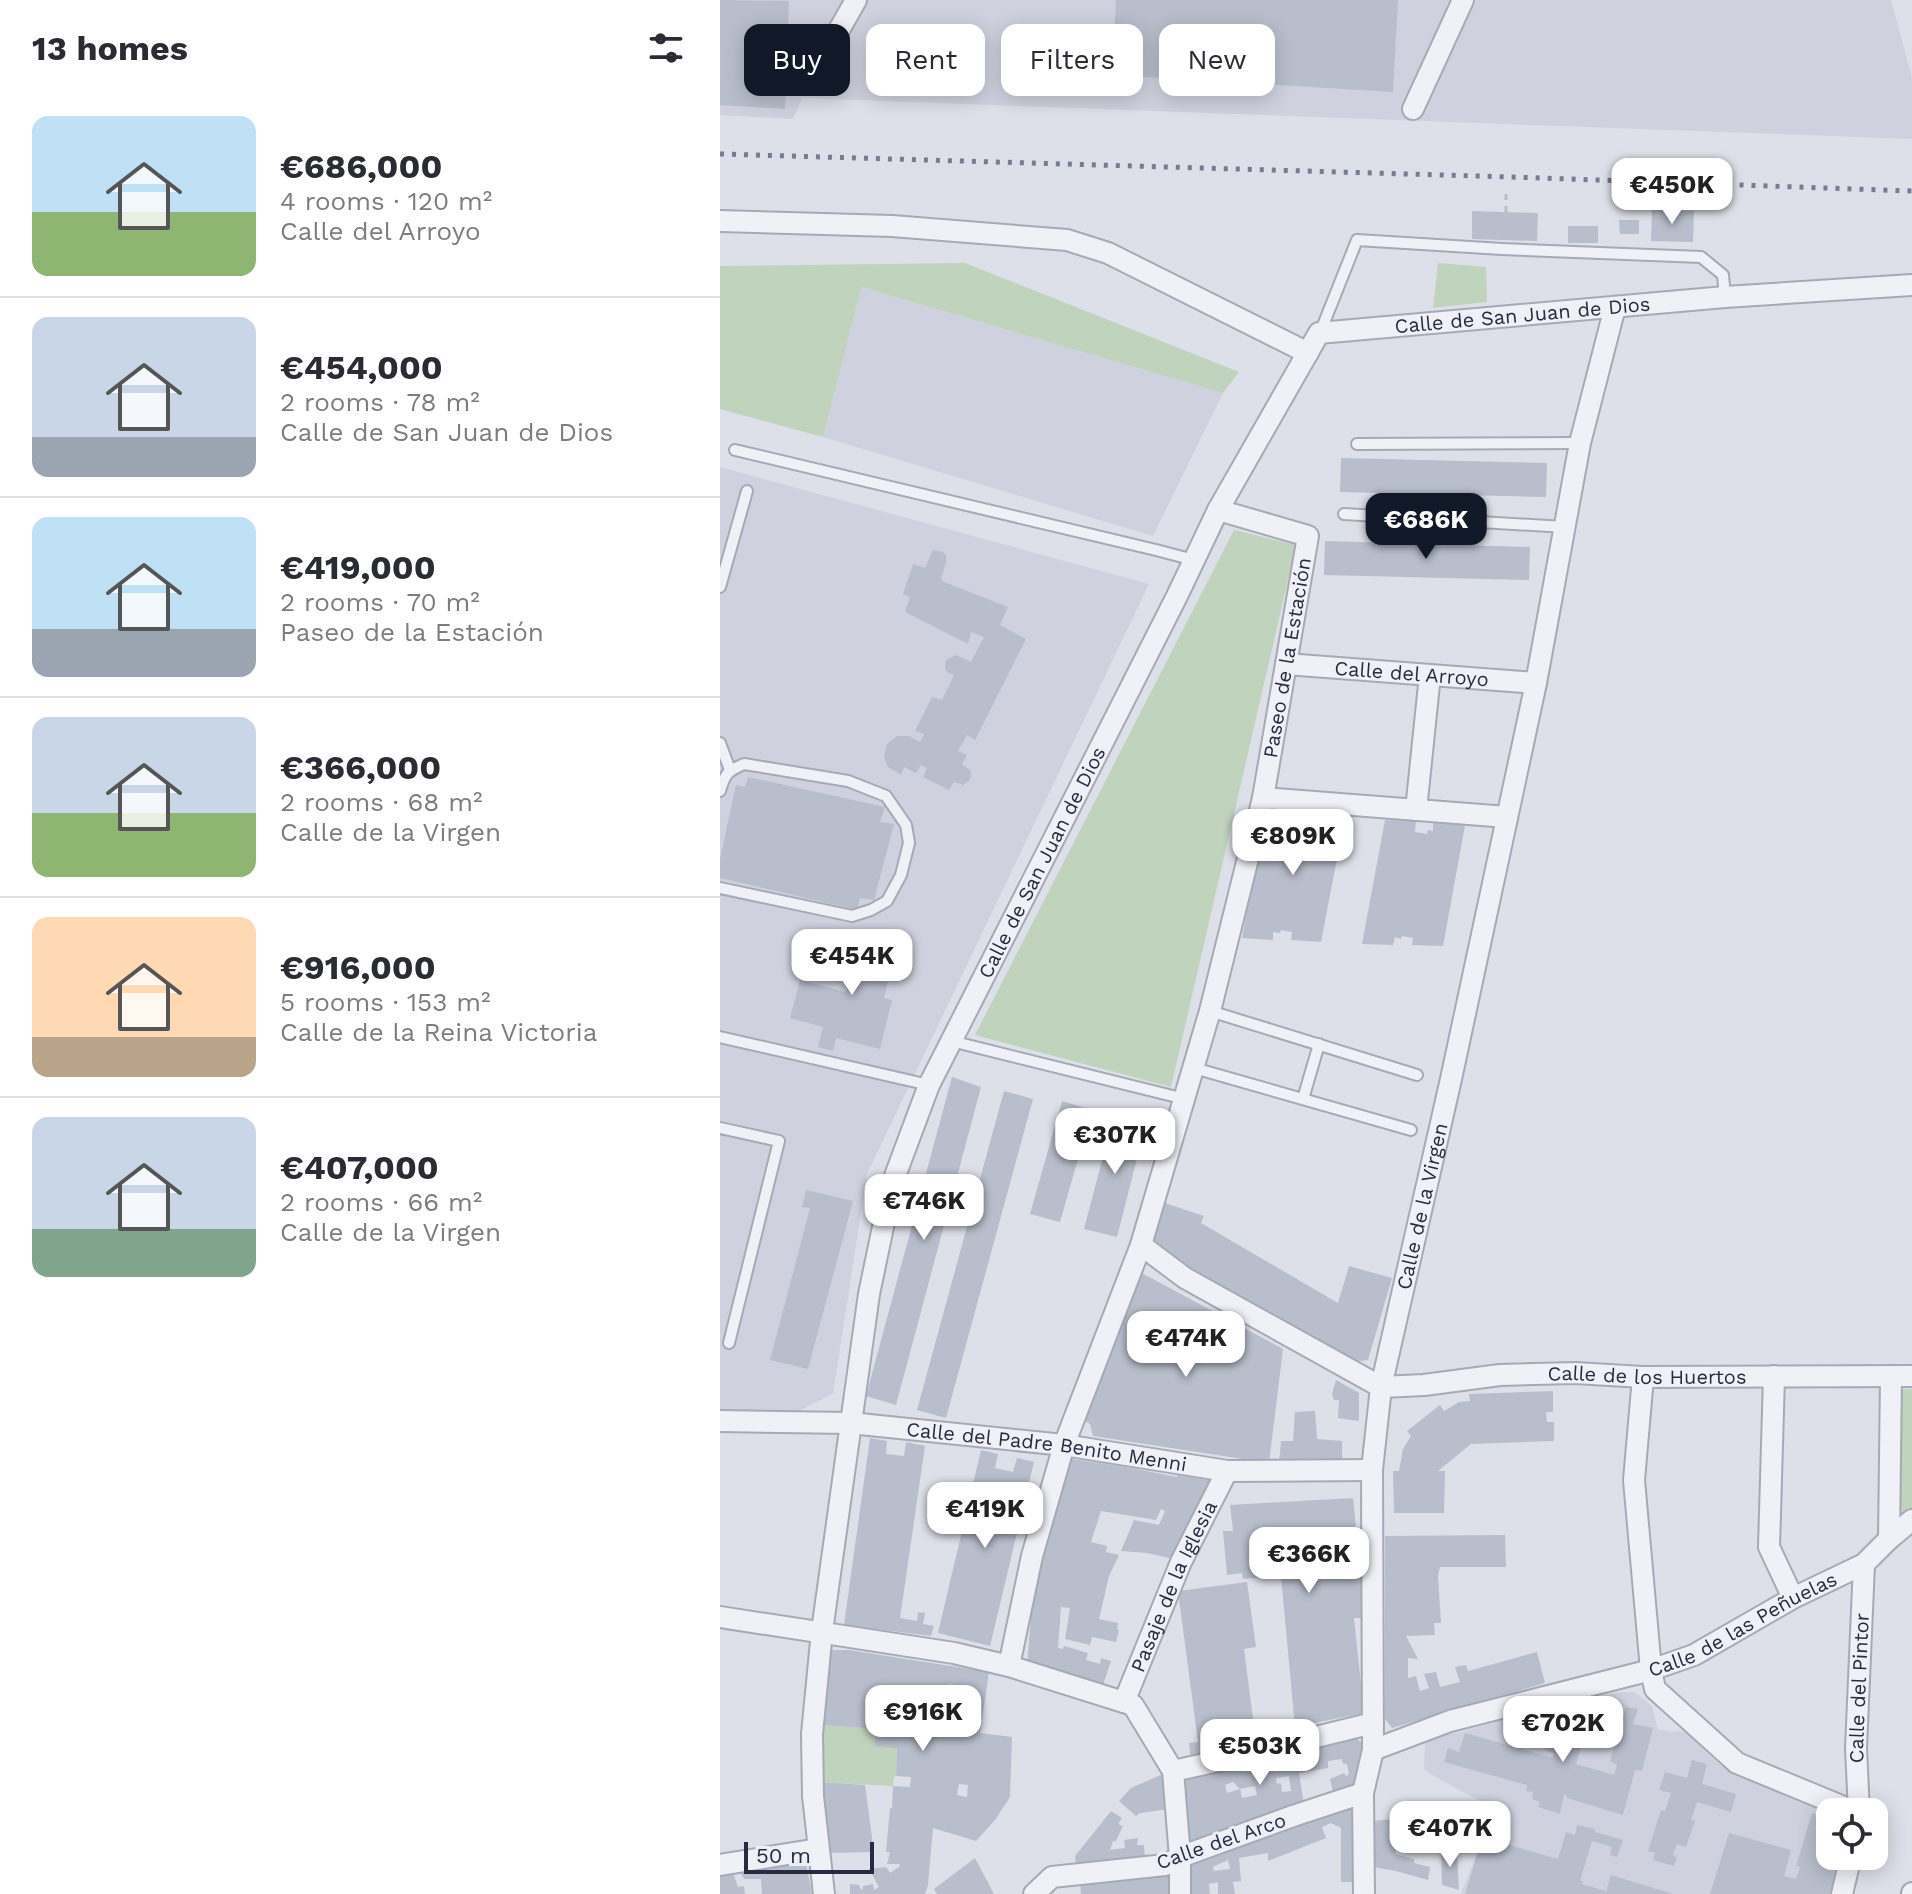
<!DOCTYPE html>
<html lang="en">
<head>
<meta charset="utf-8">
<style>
	:root { --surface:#fff; --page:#f2f2f3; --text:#2b2b33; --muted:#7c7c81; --line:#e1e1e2; --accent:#111827 }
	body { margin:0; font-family:"Work Sans",sans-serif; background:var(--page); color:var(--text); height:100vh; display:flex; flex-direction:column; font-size:30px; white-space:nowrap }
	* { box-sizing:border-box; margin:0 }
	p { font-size:26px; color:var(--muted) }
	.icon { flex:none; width:44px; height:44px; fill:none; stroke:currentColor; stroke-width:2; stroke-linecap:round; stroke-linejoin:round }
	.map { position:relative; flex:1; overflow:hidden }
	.sheet { display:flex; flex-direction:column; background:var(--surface); width:720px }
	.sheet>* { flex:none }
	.top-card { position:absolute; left:24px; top:24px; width:760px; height:72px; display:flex; gap:16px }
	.fabs { position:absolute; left:1096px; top:1798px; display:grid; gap:16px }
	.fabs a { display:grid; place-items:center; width:72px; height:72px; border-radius:16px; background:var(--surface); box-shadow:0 4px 20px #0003; font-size:40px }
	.scale { position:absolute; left:24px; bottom:20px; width:130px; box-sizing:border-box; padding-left:8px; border:4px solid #252b40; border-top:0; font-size:22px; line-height:28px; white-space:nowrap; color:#252b40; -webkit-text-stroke:6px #eceff6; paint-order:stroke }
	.price { position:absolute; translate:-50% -68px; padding:0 18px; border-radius:16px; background:#fff; color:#222; font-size:26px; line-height:52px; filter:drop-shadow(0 2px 4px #0008) }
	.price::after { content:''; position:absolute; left:50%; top:48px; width:24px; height:18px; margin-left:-12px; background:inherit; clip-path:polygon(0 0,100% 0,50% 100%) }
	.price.active { background:var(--accent); color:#fff }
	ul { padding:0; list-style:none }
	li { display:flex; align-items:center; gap:24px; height:200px; padding:0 32px }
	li+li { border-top:2px solid var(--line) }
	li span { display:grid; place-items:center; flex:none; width:224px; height:160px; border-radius:16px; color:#555 }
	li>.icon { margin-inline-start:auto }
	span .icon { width:96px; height:96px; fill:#fffc; stroke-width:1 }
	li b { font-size:34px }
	h2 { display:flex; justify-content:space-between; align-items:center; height:96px; padding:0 32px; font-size:34px }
	.pill { padding:0 28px; border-radius:16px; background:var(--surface); box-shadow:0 4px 20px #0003; font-size:28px; line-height:72px }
	.pill.active { background:var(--accent); color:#fff }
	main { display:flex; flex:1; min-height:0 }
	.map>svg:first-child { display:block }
	.built { fill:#cfd2de }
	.green { fill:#bfd3bd }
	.building { fill:#b9becc; fill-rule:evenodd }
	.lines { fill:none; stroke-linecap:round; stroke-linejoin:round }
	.lane-casing { stroke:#a6aab6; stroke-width:14 }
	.street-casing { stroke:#a6aab6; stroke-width:24 }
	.path { stroke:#bbbec7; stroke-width:3; stroke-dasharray:6 6; stroke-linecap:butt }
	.lane { stroke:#f0f1f6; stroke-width:10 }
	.street { stroke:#f0f1f6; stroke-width:20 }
	.rail { stroke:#757c93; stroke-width:5; stroke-dasharray:4 8; stroke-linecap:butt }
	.labels { text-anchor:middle; stroke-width:6; stroke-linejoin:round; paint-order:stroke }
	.street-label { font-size:20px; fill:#252b40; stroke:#eceff6 }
</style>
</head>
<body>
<main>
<section class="sheet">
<h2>13 homes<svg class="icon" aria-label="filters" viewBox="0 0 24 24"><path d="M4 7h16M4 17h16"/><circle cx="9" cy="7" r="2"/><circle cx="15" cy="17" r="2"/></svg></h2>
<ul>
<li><span style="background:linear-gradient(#bfe0f5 60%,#8fb573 0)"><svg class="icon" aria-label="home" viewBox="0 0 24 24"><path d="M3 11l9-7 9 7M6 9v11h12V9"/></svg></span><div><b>€686,000</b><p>4 rooms · 120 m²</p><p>Calle del Arroyo</p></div></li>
<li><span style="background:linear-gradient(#c9d6e8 75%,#9aa5b1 0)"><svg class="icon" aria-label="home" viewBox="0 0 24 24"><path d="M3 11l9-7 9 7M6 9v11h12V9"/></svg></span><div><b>€454,000</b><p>2 rooms · 78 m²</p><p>Calle de San Juan de Dios</p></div></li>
<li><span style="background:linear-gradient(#bfe0f5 70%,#9aa5b1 0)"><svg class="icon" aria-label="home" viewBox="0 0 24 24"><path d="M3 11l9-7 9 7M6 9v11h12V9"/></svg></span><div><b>€419,000</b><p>2 rooms · 70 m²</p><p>Paseo de la Estación</p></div></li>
<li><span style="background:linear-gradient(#c9d6e8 60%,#8fb573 0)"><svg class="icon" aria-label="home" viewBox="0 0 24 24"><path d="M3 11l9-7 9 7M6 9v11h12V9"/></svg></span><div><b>€366,000</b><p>2 rooms · 68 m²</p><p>Calle de la Virgen</p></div></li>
<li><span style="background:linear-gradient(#ffd9b3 75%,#b9a48a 0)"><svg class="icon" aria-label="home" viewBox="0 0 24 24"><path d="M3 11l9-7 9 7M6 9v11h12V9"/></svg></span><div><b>€916,000</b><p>5 rooms · 153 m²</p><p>Calle de la Reina Victoria</p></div></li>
<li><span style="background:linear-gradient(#c9d6e8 70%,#7fa58c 0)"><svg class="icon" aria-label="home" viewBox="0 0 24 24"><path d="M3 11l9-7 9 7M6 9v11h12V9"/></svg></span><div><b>€407,000</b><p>2 rooms · 66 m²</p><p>Calle de la Virgen</p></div></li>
</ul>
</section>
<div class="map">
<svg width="1192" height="1894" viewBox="0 0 1192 1894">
	<rect width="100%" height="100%" fill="#dde0e8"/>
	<path class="built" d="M 0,0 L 1171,0 L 1192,77 L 1192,139 L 82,98 L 73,119 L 0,115 Z
		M 140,287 L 503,393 L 433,536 L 103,437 Z
		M 0,467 L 429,584 L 147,1174 L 113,1394 L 77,1412 L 0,1410 Z
		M 901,1692 L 914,1692 L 932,1706 L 938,1729 L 953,1732 L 957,1730 L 966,1733 L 1000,1765 L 1114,1812 L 1110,1812 L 1110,1856 L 1126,1856 L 1117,1894 L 741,1894 L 774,1809 L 714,1776 L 704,1769 L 705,1738 L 741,1732 L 820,1709 Z"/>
	<path class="green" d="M 245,263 L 519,372 L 503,393 L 141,287 L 103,437 L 0,409 L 0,266 Z
		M 718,263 L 766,267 L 767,302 L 713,308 Z
		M 514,530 L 576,545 L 451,1087 L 255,1035 Z
		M 1180,1389 L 1192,1389 L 1192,1508 L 1177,1518 Z
		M 103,1725 L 156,1729 L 177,1748 L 176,1776 L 174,1777 L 173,1786 L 100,1782 Z"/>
	<path class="building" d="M 0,0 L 69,1 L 65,109 L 0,105 Z
		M 396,0 L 678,0 L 673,92 L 392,75 Z
		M 932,210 L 974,211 L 973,242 L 931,241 Z
		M 752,211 L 818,213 L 817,241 L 752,239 Z
		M 899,220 L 919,220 L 919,234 L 900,234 Z
		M 848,226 L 878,226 L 878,243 L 848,243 Z
		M 621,458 L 827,463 L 826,497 L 620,492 Z
		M 605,541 L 810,547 L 809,580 L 604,575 Z
		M 213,550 L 223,552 L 226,556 L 226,562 L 221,579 L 224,582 L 288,607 L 280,625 L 306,639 L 255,740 L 247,735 L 238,751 L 247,755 L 242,764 L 251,771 L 250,780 L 243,785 L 234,782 L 229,790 L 203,777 L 207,768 L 201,765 L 196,773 L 184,767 L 181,775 L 168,767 L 164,757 L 167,744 L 177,736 L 189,736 L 200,742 L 204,734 L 195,731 L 212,697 L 222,700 L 234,675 L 227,672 L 225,668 L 226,660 L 236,655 L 251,662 L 264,637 L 251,632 L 248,644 L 185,612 L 190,597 L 183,594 L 193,564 L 205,568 Z
		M 28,777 L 165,807 L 160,822 L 174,824 L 154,900 L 140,898 L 137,910 L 0,878 L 0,859 L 16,785 L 25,787 Z
		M 545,812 L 577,814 L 574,823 L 587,825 L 587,822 L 592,823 L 594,815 L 625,817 L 601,942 L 571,940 L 572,932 L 561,930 L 560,933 L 553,932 L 553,940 L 522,938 Z
		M 665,820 L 696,821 L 695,832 L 707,834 L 708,830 L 713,831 L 713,823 L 745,825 L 723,946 L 692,945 L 693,938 L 682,936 L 681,939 L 675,937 L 673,945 L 642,944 Z
		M 141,930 L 178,938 L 164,998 L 172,1000 L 160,1049 L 116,1038 L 113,1051 L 98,1047 L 103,1027 L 70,1018 L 80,980 L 126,992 Z
		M 232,1077 L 261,1087 L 176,1405 L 146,1396 Z
		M 284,1091 L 313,1099 L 226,1418 L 197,1410 Z
		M 342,1101 L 372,1110 L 340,1222 L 310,1214 Z
		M 394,1115 L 426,1123 L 397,1237 L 364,1229 Z
		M 86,1190 L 133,1201 L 88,1369 L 50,1360 L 90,1208 L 82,1207 Z
		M 442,1202 L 484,1216 L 481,1223 L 618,1303 L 629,1266 L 672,1278 L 648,1360 L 633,1362 L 439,1250 L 432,1232 Z
		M 418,1271 L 563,1349 L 549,1463 L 373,1436 L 370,1424 L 362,1419 Z
		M 616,1380 L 639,1393 L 639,1421 L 618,1418 L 619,1400 L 614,1400 L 612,1394 Z
		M 833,1391 L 833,1412 L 826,1412 L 827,1422 L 834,1422 L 834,1441 L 751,1444 L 718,1471 L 725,1471 L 724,1513 L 674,1513 L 673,1471 L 679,1471 L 683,1449 L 691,1436 L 687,1431 L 720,1405 L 724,1411 L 739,1402 L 750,1401 L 749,1394 Z
		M 595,1411 L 597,1439 L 622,1441 L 622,1461 L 559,1463 L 561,1441 L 573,1441 L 575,1412 Z
		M 150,1438 L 167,1441 L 166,1454 L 184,1456 L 186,1442 L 205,1446 L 180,1618 L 197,1621 L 198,1612 L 205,1613 L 203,1624 L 214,1626 L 211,1636 L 124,1625 Z
		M 261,1450 L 278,1454 L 275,1468 L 293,1472 L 297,1458 L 314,1462 L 270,1646 L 218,1633 Z
		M 352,1459 L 406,1467 L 457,1477 L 457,1475 L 494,1481 L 454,1559 L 427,1553 L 401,1551 L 414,1520 L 439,1525 L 445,1511 L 441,1509 L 436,1520 L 381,1511 L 371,1542 L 387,1546 L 386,1552 L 399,1555 L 389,1576 L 379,1619 L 398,1623 L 397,1630 L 399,1630 L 396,1642 L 372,1637 L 370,1645 L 345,1639 L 350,1608 L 341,1607 L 338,1648 L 343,1649 L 344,1646 L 368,1653 L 366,1660 L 380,1664 L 381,1658 L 391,1661 L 382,1688 L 307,1666 L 312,1604 L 329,1530 Z
		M 633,1498 L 645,1618 L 634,1618 L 644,1713 L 575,1727 L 561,1576 L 523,1579 L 522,1573 L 507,1575 L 503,1531 L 513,1531 L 510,1505 Z
		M 785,1535 L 786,1567 L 720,1567 L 718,1576 L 721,1623 L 714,1623 L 715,1635 L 686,1636 L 698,1659 L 688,1658 L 688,1678 L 696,1676 L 700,1691 L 709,1688 L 704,1674 L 716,1672 L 720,1687 L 740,1682 L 735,1667 L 746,1665 L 748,1671 L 817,1652 L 825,1683 L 672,1728 L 665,1719 L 665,1536 Z
		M 527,1582 L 536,1647 L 524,1649 L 535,1734 L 491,1740 L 494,1759 L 471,1762 L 469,1743 L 478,1742 L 458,1591 Z
		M 108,1650 L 129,1650 L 269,1672 L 260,1733 L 292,1737 L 290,1797 L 275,1820 L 256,1841 L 213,1828 L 208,1885 L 205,1894 L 130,1894 L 130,1884 L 139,1885 L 141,1890 L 143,1889 L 143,1886 L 153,1884 L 154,1890 L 159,1887 L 149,1869 L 166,1867 L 170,1873 L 179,1867 L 180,1864 L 167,1864 L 170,1852 L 166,1852 L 170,1808 L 172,1808 L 173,1786 L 190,1787 L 191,1777 L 176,1776 L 177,1748 L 154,1746 L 156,1729 L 103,1725 ZM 229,1684 L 244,1686 L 242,1704 L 226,1701 ZM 239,1784 L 248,1785 L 247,1797 L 237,1795 Z
		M 906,1707 L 918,1709 L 913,1724 L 933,1728 L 922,1771 L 915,1770 L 903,1815 L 847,1798 L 847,1796 L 844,1794 L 840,1814 L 818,1807 L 820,1802 L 812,1799 L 813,1792 L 806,1791 L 807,1785 L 724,1762 L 728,1748 L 739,1752 L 745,1733 L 833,1758 L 834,1753 L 824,1750 L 835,1715 L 839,1716 L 841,1710 L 849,1712 L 848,1717 L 853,1719 L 856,1709 L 871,1714 L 856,1764 L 894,1775 L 897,1765 L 890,1761 Z
		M 637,1739 L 643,1744 L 640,1782 L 638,1788 L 614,1796 L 610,1779 L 624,1773 L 626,1776 L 629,1774 L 627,1764 L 623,1764 L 622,1759 L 608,1761 L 608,1768 L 579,1773 L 584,1805 L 476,1844 L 470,1840 L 462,1772 ZM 569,1776 L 571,1791 L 562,1792 L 561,1783 L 557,1784 L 556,1778 ZM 513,1782 L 520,1789 L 535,1786 L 537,1795 L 522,1798 L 520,1789 L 507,1793 L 505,1785 Z
		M 972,1760 L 987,1764 L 982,1784 L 1016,1794 L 1011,1812 L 977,1802 L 971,1820 L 975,1821 L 966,1847 L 957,1844 L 953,1855 L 957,1857 L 954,1866 L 933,1860 L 935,1853 L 928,1851 L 941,1810 L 945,1811 L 951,1793 L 939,1790 L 945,1772 L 967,1778 Z
		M 443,1774 L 448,1809 L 420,1813 L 416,1816 L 399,1801 L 411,1788 Z
		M 100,1782 L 145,1785 L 154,1852 L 107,1853 Z
		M 633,1801 L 638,1882 L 621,1882 L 621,1828 L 611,1823 L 602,1827 L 606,1838 L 548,1861 L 548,1853 L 519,1858 L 521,1881 L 513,1882 L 515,1894 L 498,1894 L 498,1882 L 489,1884 L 490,1894 L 470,1894 L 468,1860 ZM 508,1860 L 510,1869 L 494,1871 L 493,1867 Z
		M 391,1811 L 402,1818 L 398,1824 L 403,1826 L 396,1841 L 393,1841 L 390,1850 L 405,1848 L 404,1840 L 418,1838 L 417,1845 L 424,1845 L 425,1860 L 357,1870 L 355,1856 Z
		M 1092,1813 L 1110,1819 L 1110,1856 L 1119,1856 L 1113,1878 L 1117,1879 L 1113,1894 L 990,1894 L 1009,1833 L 1071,1850 L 1064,1876 L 1076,1879 L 1080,1867 L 1076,1866 Z
		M 674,1819 L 676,1854 L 694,1859 L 694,1863 L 710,1867 L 708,1880 L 676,1871 L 653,1867 L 652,1821 Z
		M 857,1825 L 875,1829 L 875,1832 L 903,1840 L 897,1857 L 890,1855 L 892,1847 L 872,1841 L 860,1881 L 863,1881 L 862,1884 L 886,1891 L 891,1875 L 953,1894 L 745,1894 L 759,1849 L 761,1849 L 765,1838 L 838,1859 L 846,1832 L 855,1835 Z
		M 721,1850 L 737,1850 L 739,1890 L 722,1885 Z
		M 85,1858 L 92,1894 L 42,1894 L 41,1879 L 24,1879 L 19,1869 Z
		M 255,1858 L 274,1894 L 217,1894 L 214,1889 Z
		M 12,1870 L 18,1887 L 24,1886 L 25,1894 L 0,1894 L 0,1872 Z
		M 453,1870 L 453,1894 L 361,1894 L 360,1881 Z"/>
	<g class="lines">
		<g class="lane-casing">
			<path id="lane" d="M 600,333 L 637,240 L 782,249 L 981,257 L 1003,275 L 1005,297
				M 637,444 L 860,443
				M 15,450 L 436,550 L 474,560
				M 624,514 L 845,527
				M 0,587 L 27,491
				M 0,743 L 10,770
				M 0,791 C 5,773 8,771 24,764 L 128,781 L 166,796 L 186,825 L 189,843 L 181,875 L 167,901 L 151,910 L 132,916 L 0,888
				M 490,1011 L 697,1075
				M 0,1037 L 209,1085
				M 231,1041 L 465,1099
				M 474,1068 L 691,1130
				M 583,1099 L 599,1044
				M 0,1128 L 59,1141 L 9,1343"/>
		</g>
		<g class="street-casing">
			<g id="street">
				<path d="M 111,44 L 136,0"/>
				<path d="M 693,109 L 743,0"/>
				<path d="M 0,221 L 172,226 L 347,240 L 388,253 L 588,353"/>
				<path id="s1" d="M 566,664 L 816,683"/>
				<path d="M 543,798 L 787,817"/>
				<path d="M 696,810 L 710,675"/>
				<path id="s2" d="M 421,1245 L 465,1278 L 661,1387 L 704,1385 L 780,1375 L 855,1373 L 923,1377 L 1192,1376"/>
				<path d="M 1054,1376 L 1049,1547 L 1073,1598"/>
				<path d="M 923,1377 L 914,1480 L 931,1670 L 935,1689 L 1017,1763 L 1136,1812"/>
				<path id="s3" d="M 0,1421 L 130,1423 L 344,1445 L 507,1471 L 652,1470"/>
				<path d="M 1169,1539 L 1171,1376"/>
				<path d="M 0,1617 L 234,1653 L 289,1666 L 413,1705 L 453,1771 L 460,1857 L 460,1894"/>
				<path id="s4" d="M 289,1666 L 312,1556 L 344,1445 L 421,1245 L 490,1011 L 543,798 L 588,536 L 498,510"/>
				<path id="s5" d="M 404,1702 L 461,1562 L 507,1471"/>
				<path id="s6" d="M 653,1750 L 730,1721 L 931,1670 L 974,1655 L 1073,1598 L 1144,1564 L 1169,1539 L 1192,1520"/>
				<path d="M 453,1771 L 503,1760 L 653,1723"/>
				<path id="s7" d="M 1139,1812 L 1136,1748 L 1144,1564"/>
				<path d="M 0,1865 L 98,1849"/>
				<path id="s8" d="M 104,1894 L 93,1796 L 92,1734 L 102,1631 L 149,1294 L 172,1184 L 209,1085 L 457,596 L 498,510 L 599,333 L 1005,297 L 1192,285"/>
				<path d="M 314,1894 L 332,1877 L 445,1865 L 460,1857 L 573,1816 L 643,1793"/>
				<path id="s9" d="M 644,1894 L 643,1793 L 653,1750 L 652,1470 L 661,1387 L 731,1079 L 816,683 L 860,443 L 895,307"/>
				<path d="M 1122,1894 L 1131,1856"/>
				<path d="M 1192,1894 L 1192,1893"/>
			</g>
		</g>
		<path class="path" d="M 786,212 L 786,194"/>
		<use href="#lane" class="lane"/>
		<use href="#street" class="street"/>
		<path class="rail" d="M 0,154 L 791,177 L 1192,191"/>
	</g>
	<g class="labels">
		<g class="street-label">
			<text dy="7" stroke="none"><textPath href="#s8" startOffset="1874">Calle de San Juan de Dios</textPath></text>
			<text dy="7" stroke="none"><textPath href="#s4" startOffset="1048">Paseo de la Estación</textPath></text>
			<text dy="7" stroke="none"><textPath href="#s1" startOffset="126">Calle del Arroyo</textPath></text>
			<text dy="7" stroke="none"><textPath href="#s8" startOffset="1072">Calle de San Juan de Dios</textPath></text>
			<text dy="7" stroke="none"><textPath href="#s9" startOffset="694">Calle de la Virgen</textPath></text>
			<text dy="7" stroke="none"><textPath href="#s2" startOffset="546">Calle de los Huertos</textPath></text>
			<text dy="7" stroke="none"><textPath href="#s3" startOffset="328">Calle del Padre Benito Menni</textPath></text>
			<text dy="7" stroke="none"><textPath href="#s5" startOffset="126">Pasaje de la Iglesia</textPath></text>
			<text dy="7" stroke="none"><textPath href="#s6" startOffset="392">Calle de las Peñuelas</textPath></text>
			<text dy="7" stroke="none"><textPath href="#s7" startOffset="124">Calle del Pintor</textPath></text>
			<text transform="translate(501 1841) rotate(-19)" y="7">Calle del Arco</text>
		</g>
	</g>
</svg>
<div class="fabs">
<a><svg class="icon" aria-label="locate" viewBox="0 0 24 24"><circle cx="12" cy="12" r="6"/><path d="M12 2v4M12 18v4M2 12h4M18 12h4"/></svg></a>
</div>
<div class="scale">50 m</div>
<b class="price" style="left:952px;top:226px">€450K</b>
<b class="price active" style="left:706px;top:561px">€686K</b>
<b class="price" style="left:573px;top:877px">€809K</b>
<b class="price" style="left:132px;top:997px">€454K</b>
<b class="price" style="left:395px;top:1176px">€307K</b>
<b class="price" style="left:204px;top:1242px">€746K</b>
<b class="price" style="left:466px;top:1379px">€474K</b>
<b class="price" style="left:265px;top:1550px">€419K</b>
<b class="price" style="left:589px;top:1595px">€366K</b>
<b class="price" style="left:203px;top:1753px">€916K</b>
<b class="price" style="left:843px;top:1764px">€702K</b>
<b class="price" style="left:540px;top:1787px">€503K</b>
<b class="price" style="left:730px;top:1869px">€407K</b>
<div class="top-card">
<a class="pill active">Buy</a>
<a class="pill">Rent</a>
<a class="pill">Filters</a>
<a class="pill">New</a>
</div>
</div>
</main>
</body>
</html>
